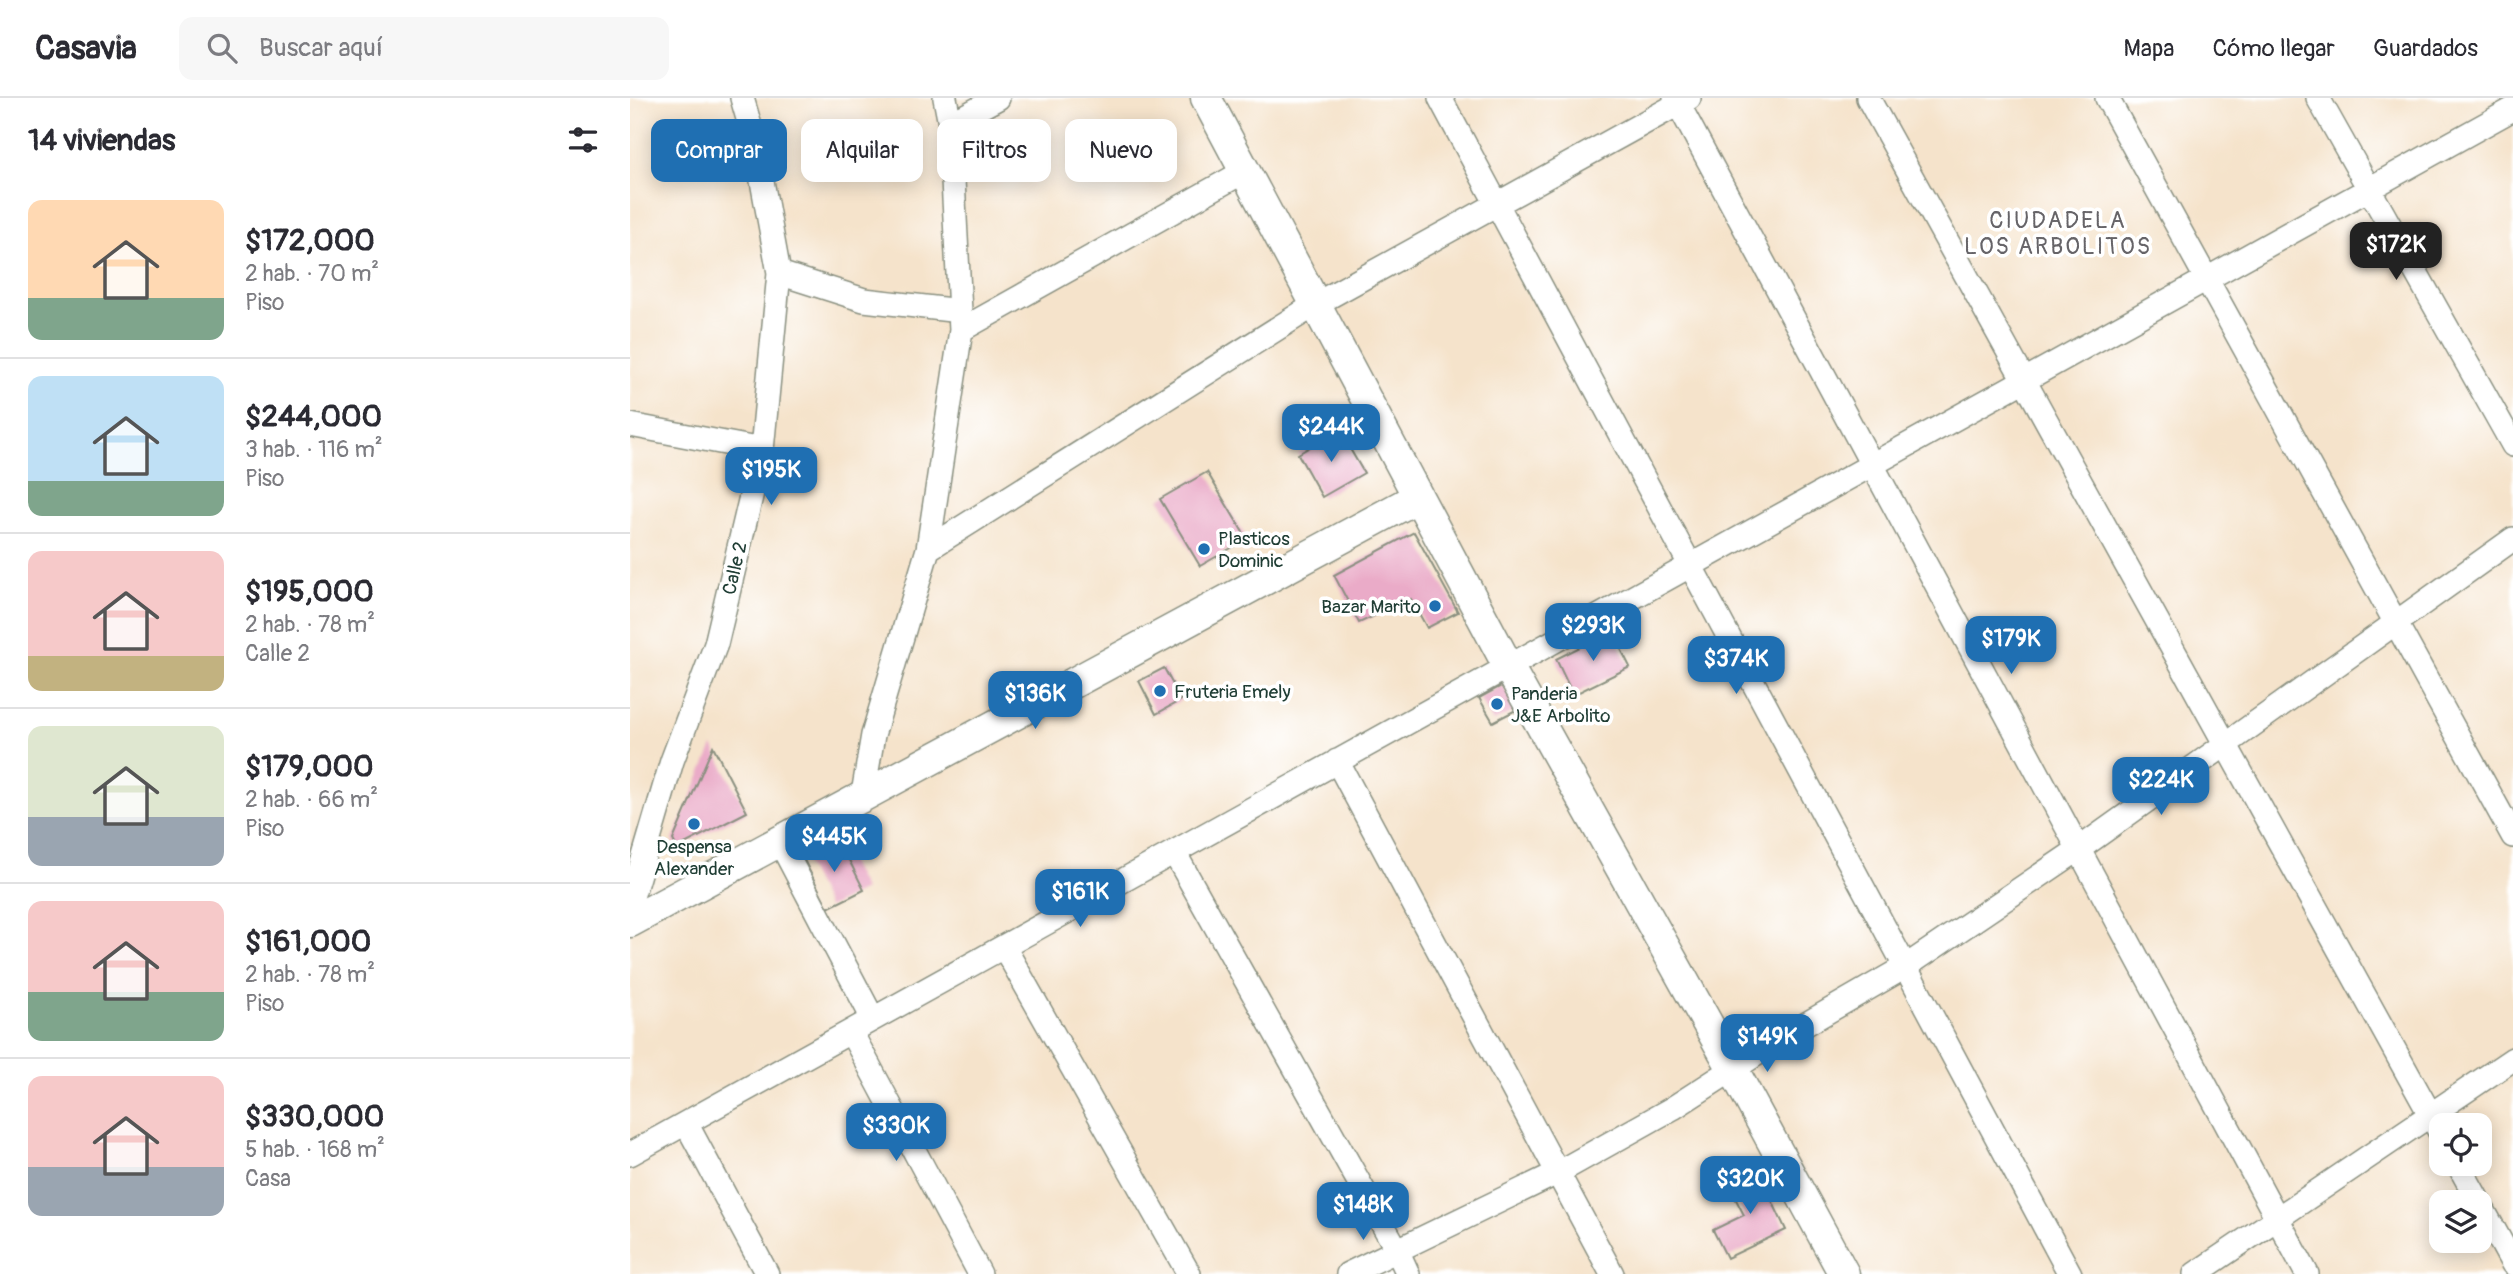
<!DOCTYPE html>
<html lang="es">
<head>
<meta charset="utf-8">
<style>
	:root { --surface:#fff; --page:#f7f7f7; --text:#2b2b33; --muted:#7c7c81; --line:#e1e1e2; --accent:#1f6fb2 }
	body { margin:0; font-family:Pangolin,sans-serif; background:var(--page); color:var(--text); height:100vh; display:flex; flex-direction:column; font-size:26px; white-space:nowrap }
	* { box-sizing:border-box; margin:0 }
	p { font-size:23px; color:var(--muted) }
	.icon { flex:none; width:38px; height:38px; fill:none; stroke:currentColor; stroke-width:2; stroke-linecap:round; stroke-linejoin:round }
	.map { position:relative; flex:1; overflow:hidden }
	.drawer { display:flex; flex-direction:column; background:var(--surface); width:630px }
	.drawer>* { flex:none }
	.guide { position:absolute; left:21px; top:21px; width:665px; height:63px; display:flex; gap:14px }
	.tools { position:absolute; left:1799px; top:1015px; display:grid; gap:14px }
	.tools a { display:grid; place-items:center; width:63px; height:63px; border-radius:14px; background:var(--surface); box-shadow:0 4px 18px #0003; font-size:35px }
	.price { position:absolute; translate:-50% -60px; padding:0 16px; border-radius:14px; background:var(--accent); color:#fff; font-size:23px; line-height:46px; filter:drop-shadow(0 2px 4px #0008) }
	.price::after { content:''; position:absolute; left:50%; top:42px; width:21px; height:16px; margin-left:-10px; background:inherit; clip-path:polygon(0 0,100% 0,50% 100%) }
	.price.current { background:#222; color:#fff }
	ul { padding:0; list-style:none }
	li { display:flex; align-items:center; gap:21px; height:175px; padding:0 28px }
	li+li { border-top:2px solid var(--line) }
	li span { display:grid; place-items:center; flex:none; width:196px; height:140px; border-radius:14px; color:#555 }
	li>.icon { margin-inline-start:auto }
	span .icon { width:84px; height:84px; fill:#fffc; stroke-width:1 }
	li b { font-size:30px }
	h2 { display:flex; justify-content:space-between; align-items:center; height:84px; padding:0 28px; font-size:30px }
	.tag { padding:0 24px; border-radius:14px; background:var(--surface); box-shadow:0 4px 18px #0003; font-size:24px; line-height:63px }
	.tag.current { background:var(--accent); color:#fff }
	header { display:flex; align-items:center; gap:42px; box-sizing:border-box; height:98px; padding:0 35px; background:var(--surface); border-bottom:2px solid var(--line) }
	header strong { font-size:33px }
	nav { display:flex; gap:38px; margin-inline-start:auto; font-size:24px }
	.search { width:490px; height:63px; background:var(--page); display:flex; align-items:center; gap:18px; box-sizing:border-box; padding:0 24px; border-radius:14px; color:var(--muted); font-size:26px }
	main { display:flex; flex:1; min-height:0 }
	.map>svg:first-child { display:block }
	.building { fill:#eaabc8 }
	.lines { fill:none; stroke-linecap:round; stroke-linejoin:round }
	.minor-casing { stroke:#8a9080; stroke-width:26 }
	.tertiary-casing { stroke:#8a9080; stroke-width:33 }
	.minor { stroke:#fff; stroke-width:23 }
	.tertiary { stroke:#fff; stroke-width:30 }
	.poi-dot { fill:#1f6fb2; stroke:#fff; stroke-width:2.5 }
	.labels { text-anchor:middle; stroke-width:7; stroke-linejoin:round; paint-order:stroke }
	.poi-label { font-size:19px; fill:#1f3d34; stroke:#fff; text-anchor:start }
	.street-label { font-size:19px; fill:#1f3d34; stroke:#fff }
	.quarter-label { font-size:23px; letter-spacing:2px; fill:#666468; stroke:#fff }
</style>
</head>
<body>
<header>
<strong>Casavia</strong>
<div class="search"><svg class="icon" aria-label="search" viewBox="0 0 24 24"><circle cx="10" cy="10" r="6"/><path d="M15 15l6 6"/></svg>Buscar aquí</div>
<nav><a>Mapa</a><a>Cómo llegar</a><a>Guardados</a></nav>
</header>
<main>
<section class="drawer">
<h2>14 viviendas<svg class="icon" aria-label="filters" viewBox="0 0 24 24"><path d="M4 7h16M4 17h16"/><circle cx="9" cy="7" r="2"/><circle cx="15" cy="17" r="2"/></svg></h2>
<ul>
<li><span style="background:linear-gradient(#ffd9b3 70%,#7fa58c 0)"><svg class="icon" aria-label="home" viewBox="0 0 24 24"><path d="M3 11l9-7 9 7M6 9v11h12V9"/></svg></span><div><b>$172,000</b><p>2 hab. · 70 m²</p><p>Piso</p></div></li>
<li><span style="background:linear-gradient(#bfe0f5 75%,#7fa58c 0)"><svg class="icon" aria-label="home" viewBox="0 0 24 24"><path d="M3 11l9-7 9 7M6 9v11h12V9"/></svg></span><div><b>$244,000</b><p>3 hab. · 116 m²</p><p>Piso</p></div></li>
<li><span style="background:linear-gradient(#f6c9c9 75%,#c2b280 0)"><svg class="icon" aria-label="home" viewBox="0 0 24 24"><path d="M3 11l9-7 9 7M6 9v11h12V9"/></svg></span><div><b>$195,000</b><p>2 hab. · 78 m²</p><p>Calle 2</p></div></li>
<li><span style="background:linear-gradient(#dfe7d0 65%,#9aa5b1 0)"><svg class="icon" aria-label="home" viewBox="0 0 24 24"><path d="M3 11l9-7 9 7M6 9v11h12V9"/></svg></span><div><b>$179,000</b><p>2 hab. · 66 m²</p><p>Piso</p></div></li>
<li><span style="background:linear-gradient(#f6c9c9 65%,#7fa58c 0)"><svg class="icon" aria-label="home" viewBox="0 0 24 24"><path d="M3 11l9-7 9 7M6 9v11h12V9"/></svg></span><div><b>$161,000</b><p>2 hab. · 78 m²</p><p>Piso</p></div></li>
<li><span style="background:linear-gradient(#f6c9c9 65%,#9aa5b1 0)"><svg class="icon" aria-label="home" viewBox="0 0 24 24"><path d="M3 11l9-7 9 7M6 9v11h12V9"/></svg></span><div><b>$330,000</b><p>5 hab. · 168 m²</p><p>Casa</p></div></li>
</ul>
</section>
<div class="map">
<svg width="1883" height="1176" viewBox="0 0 1883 1176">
	<rect width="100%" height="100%" fill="#fff"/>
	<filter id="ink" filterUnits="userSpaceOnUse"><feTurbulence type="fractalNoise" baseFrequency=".0143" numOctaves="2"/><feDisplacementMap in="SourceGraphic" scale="14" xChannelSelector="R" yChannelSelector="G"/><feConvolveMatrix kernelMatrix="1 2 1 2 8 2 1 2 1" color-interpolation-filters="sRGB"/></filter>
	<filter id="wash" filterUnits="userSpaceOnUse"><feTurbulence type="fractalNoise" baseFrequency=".00686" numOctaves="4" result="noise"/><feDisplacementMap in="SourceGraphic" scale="28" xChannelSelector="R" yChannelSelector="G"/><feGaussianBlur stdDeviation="1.57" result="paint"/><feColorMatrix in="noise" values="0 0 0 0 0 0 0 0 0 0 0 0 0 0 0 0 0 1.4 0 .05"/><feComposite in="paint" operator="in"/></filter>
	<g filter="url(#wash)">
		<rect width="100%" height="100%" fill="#f5e3cb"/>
		<g id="blocks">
			<path class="building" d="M 709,332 L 734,375 L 692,399 L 668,356 Z
				M 577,374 L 617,441 L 570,468 L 530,401 Z
				M 784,434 L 828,514 L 797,530 L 781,501 L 729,525 L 704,477 Z
				M 982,533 L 1000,569 L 943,597 L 926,561 Z
				M 534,570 L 551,602 L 526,616 L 509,583 Z
				M 873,587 L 886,612 L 863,624 L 849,600 Z
				M 83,648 L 117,714 L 47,750 L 43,742 Z
				M 209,742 L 234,792 L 198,810 L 173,760 Z
				M 1127,1071 L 1156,1132 L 1097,1160 L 1083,1132 L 1114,1117 L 1098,1086 Z"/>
		</g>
	</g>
	<g filter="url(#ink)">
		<use href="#blocks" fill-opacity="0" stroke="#8a9080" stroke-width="2"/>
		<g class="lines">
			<g class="minor-casing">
				<path id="minor" d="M 810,0 L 1440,1176
					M 1045,0 L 1677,1176
					M 1238,0 L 1811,1036
					M 1477,0 L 1883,738
					M 1688,0 L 1883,347
					M 320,26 L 368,0
					M 149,175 L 234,202 L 330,213
					M 331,232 L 615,73
					M 0,327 L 132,352
					M 298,451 L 686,206 L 1059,0
					M 707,663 L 982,1176
					M 233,696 L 243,637 L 298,451 L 331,232 L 320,26 L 315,0
					M 150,744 L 243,921
					M 544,754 L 767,1152 L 778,1176
					M 0,806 L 42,663 L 86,546 L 132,352 L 149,175 L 125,45 L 112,0
					M 374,849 L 559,1176
					M 221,934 L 350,1176
					M 56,1025 L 137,1176
					M 0,1056 L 1883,11
					M 1828,1066 L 1849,1104
					M 1850,1106 L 1883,1166
					M 718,1176 L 927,1075 L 1043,1010 L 1145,944 L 1275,869 L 1449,751 L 1883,441
					M 1565,1176 L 1883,961"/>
			</g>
			<g class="tertiary-casing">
				<path id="tertiary" d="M 576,0 L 878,568 L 1104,973 L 1214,1176
					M 0,824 L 788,399"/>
			</g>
			<use href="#minor" class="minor"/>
			<use href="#tertiary" class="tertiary"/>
		</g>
	</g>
	<g class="poi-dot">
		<circle cx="574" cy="451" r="7"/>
		<circle cx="805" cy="508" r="7"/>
		<circle cx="530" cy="593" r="7"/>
		<circle cx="867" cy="606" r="7"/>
		<circle cx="64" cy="726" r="7"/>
	</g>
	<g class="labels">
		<g class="poi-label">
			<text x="588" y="447">Plasticos<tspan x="588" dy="22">Dominic</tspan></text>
			<text x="791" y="515" text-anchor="end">Bazar Marito</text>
			<text x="544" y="600">Fruteria Emely</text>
			<text x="881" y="602">Panderia<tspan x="881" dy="22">J&amp;E Arbolito</tspan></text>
			<text x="64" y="755" text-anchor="middle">Despensa<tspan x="64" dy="22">Alexander</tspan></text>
		</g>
		<g class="street-label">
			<text transform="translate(104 470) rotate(-77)" y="7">Calle 2</text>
		</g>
		<g class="quarter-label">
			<text x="1428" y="130">CIUDADELA<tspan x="1428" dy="26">LOS ARBOLITOS</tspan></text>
		</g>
	</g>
</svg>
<div class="tools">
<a><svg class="icon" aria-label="locate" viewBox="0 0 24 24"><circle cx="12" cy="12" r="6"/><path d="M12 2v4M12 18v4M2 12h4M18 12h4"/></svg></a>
<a><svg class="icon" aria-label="layers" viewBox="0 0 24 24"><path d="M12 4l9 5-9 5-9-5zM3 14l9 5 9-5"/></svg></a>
</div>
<b class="price current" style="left:1766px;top:184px">$172K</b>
<b class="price" style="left:701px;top:366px">$244K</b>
<b class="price" style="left:141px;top:409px">$195K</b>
<b class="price" style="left:963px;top:565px">$293K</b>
<b class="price" style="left:1381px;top:578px">$179K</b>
<b class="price" style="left:1106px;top:598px">$374K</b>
<b class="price" style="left:405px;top:633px">$136K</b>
<b class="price" style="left:1531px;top:719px">$224K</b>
<b class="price" style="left:204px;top:776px">$445K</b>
<b class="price" style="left:450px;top:831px">$161K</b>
<b class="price" style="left:1137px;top:976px">$149K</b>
<b class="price" style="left:266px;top:1065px">$330K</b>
<b class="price" style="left:1120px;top:1118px">$320K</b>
<b class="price" style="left:733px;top:1144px">$148K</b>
<div class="guide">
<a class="tag current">Comprar</a>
<a class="tag">Alquilar</a>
<a class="tag">Filtros</a>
<a class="tag">Nuevo</a>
</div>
</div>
</main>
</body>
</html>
